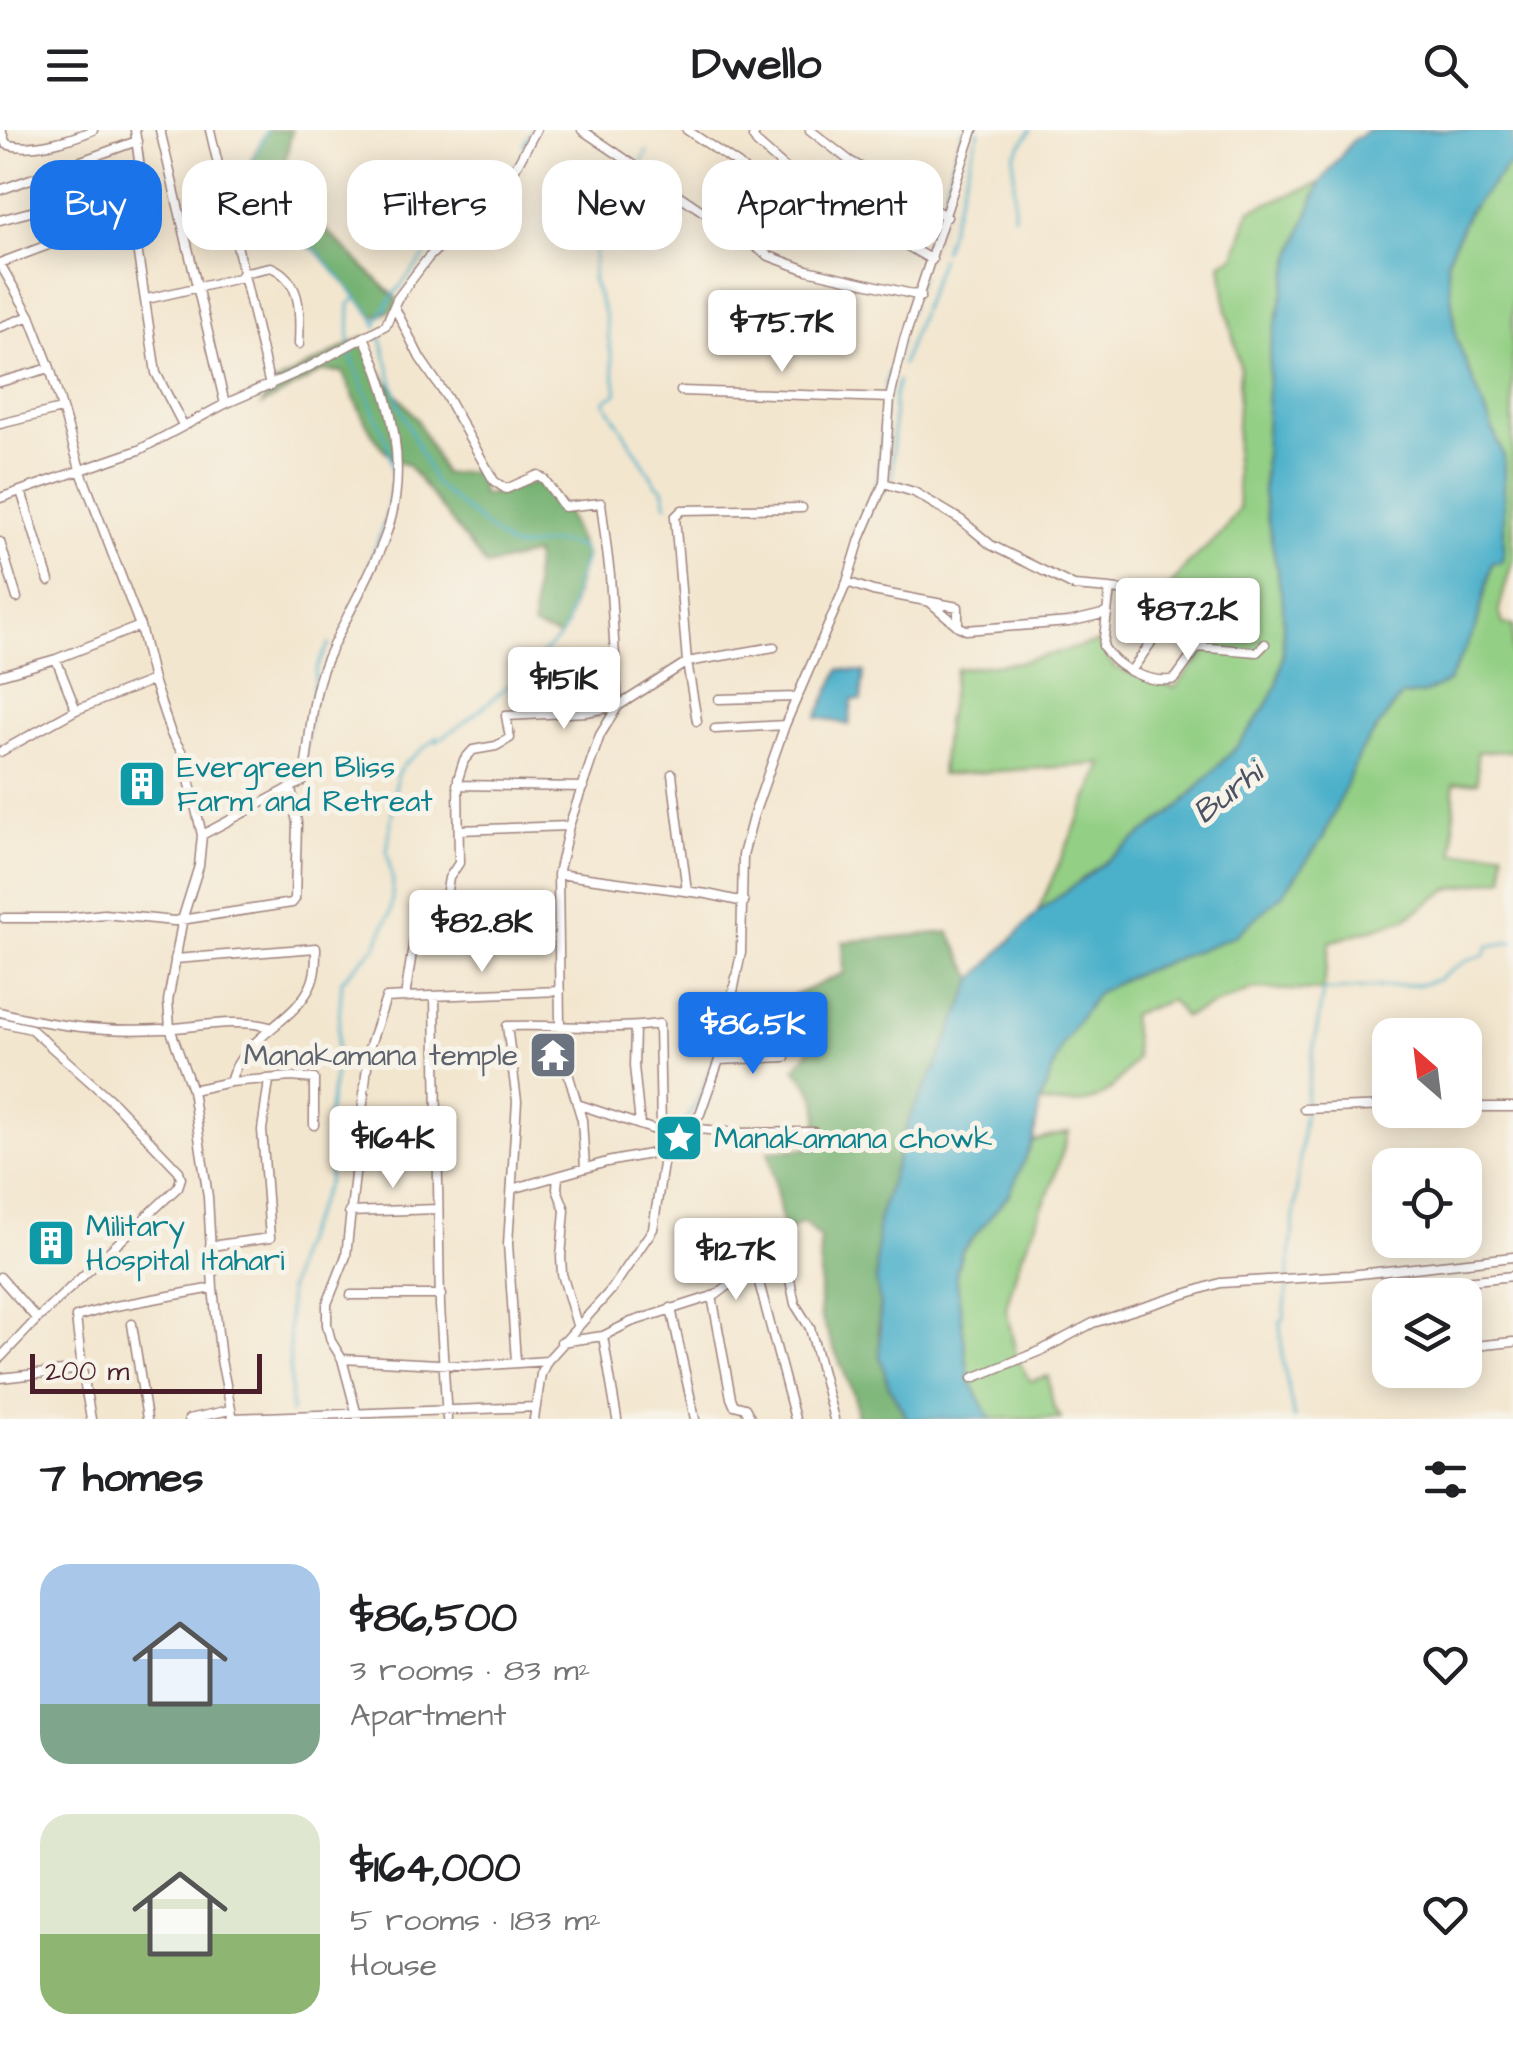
<!DOCTYPE html>
<html lang="en">
<head>
<meta charset="utf-8">
<style>
	:root { --surface:#fff; --page:#f2f2f2; --text:#202124; --muted:#757577; --accent:#1a73e8 }
	body { margin:0; font-family:"Architects Daughter",sans-serif; background:var(--page); color:var(--text); height:100vh; display:flex; flex-direction:column; font-size:38px; white-space:nowrap }
	* { box-sizing:border-box; margin:0 }
	p { font-size:32px; color:var(--muted) }
	.icon { flex:none; width:55px; height:55px; fill:none; stroke:currentColor; stroke-width:2; stroke-linecap:round; stroke-linejoin:round }
	.map { position:relative; height:1289px; overflow:hidden }
	.side { display:flex; flex-direction:column; background:var(--surface); flex:1 }
	.side>* { flex:none }
	.hud { position:absolute; left:30px; top:30px; width:1000px; height:90px; display:flex; gap:20px }
	.needle { width:65px; rotate:332deg }
	.tools { position:absolute; left:1372px; top:888px; display:grid; gap:20px }
	.tools a { display:grid; place-items:center; width:110px; height:110px; border-radius:20px; background:var(--surface); box-shadow:0 5px 25px #0003; font-size:50px }
	.scale { position:absolute; left:30px; bottom:25px; width:232px; box-sizing:border-box; padding-left:10px; border:5px solid #4a1f2b; border-top:0; font-size:28px; line-height:35px; white-space:nowrap; color:#4a1f2b; -webkit-text-stroke:8px #f7f3e8; paint-order:stroke }
	.price { position:absolute; translate:-50% -85px; padding:0 22px; border-radius:10px; background:#fff; color:#222; font-size:32px; line-height:65px; filter:drop-shadow(0 2px 5px #0008) }
	.price::after { content:''; position:absolute; left:50%; top:60px; width:30px; height:22px; margin-left:-15px; background:inherit; clip-path:polygon(0 0,100% 0,50% 100%) }
	.price.on { background:var(--accent); color:#fff }
	ul { padding:0; list-style:none }
	li { display:flex; align-items:center; gap:30px; height:250px; padding:0 40px }
	li span { display:grid; place-items:center; flex:none; width:280px; height:200px; border-radius:30px; color:#555 }
	li>.icon { margin-inline-start:auto }
	span .icon { width:120px; height:120px; fill:#fffc; stroke-width:1 }
	li b { font-size:42px }
	h2 { display:flex; justify-content:space-between; align-items:center; height:120px; padding:0 40px; font-size:42px }
	.pill { padding:0 35px; border-radius:30px; background:var(--surface); box-shadow:0 5px 25px #0003; font-size:35px; line-height:90px }
	.pill.on { background:var(--accent); color:#fff }
	header { display:flex; justify-content:space-between; align-items:center; height:130px; padding:0 40px; background:var(--surface); font-size:45px; font-weight:700 }
	.map>svg:first-child { display:block }
	.green { fill:#93cf84; stroke:#6e7758; stroke-width:2.5 }
	.forest { fill:#76b272; stroke:#60684e; stroke-width:2.5 }
	.water { fill:#4bb0ca; stroke:#4a687a; stroke-width:2.5 }
	.lines { fill:none; stroke-linecap:round; stroke-linejoin:round }
	.stream { stroke:#4bb0ca; stroke-width:2.5 }
	.minor-casing { stroke:#9e827d; stroke-width:11 }
	.minor { stroke:#fff; stroke-width:8 }
	.labels { text-anchor:middle; stroke-width:10; stroke-linejoin:round; paint-order:stroke }
	.culture-label { font-size:30px; fill:#0d838f; stroke:#f7f3e8; text-anchor:start }
	.worship-label { font-size:30px; fill:#5b616d; stroke:#f7f3e8; text-anchor:end }
	.water-label { font-size:32px; font-style:italic; fill:#4a5263; stroke:#f7f3e8 }
</style>
</head>
<body>
<header><svg class="icon" aria-label="menu" viewBox="0 0 24 24"><path d="M4 6h16M4 12h16M4 18h16"/></svg>Dwello<svg class="icon" aria-label="search" viewBox="0 0 24 24"><circle cx="10" cy="10" r="6"/><path d="M15 15l6 6"/></svg></header>
<div class="map">
<svg width="1513" height="1289" viewBox="0 0 1513 1289">
	<rect width="100%" height="100%" fill="#f7f3e8"/>
	<filter id="ink" filterUnits="userSpaceOnUse"><feTurbulence type="fractalNoise" baseFrequency=".01" numOctaves="2"/><feDisplacementMap in="SourceGraphic" scale="20" xChannelSelector="R" yChannelSelector="G"/><feConvolveMatrix kernelMatrix="1 2 1 2 8 2 1 2 1" color-interpolation-filters="sRGB"/></filter>
	<filter id="wash" filterUnits="userSpaceOnUse"><feTurbulence type="fractalNoise" baseFrequency=".0048" numOctaves="4" result="noise"/><feDisplacementMap in="SourceGraphic" scale="40" xChannelSelector="R" yChannelSelector="G"/><feGaussianBlur stdDeviation="2.25" result="paint"/><feColorMatrix in="noise" values="0 0 0 0 0 0 0 0 0 0 0 0 0 0 0 0 0 1.4 0 .05"/><feComposite in="paint" operator="in"/></filter>
	<g filter="url(#wash)">
		<rect width="100%" height="100%" fill="#f3e6cf"/>
		<path class="green" d="M 1513,30 L 1513,428 L 1499,480 L 1503,494 L 1513,496 L 1513,621 L 1477,622 L 1478,652 L 1454,653 L 1454,724 L 1503,720 L 1505,748 L 1449,759 L 1405,789 L 1330,812 L 1323,861 L 1254,859 L 1184,887 L 1171,870 L 1131,885 L 1136,928 C 1105,973 1094,976 1040,973 L 1062,915 L 1097,863 L 1128,847 L 1235,806 L 1323,708 L 1360,622 L 1401,566 L 1422,564 L 1476,498 L 1492,434 L 1501,431 L 1504,422 L 1504,327 L 1456,208 L 1447,130 L 1468,82 Z
			M 1320,53 L 1292,127 L 1270,219 L 1263,364 L 1283,473 L 1283,527 L 1277,555 L 1266,577 L 1238,615 L 1179,677 L 1037,783 L 1103,634 L 941,645 L 946,593 L 956,539 L 1019,532 L 1099,512 L 1114,537 L 1175,558 L 1198,529 L 1187,498 L 1160,469 L 1188,434 L 1222,403 L 1239,379 L 1235,329 L 1240,237 L 1226,176 L 1221,133 L 1235,126 L 1250,80 Z
			M 1069,1002 L 1052,1054 L 1018,1135 L 1006,1178 L 1017,1228 L 1030,1251 L 1048,1246 L 1053,1276 L 1061,1289 L 991,1289 L 969,1250 L 956,1143 L 962,1121 L 1009,1063 L 1033,1011 Z"/>
		<path class="forest" d="M 267,0 L 292,0 L 283,41 L 303,78 L 397,169 L 395,178 L 384,184 L 373,186 L 318,122 L 296,108 L 264,110 L 255,100 L 248,72 L 251,31 Z
			M 364,207 L 378,240 L 416,288 L 444,344 L 480,341 L 482,366 L 536,352 L 564,377 L 585,425 L 566,497 L 560,507 L 533,497 L 535,424 L 486,436 L 408,335 C 374,327 357,270 342,242 L 323,241 L 262,275 L 270,256 Z
			M 949,802 L 974,849 L 934,942 L 911,984 L 878,1091 L 876,1149 L 880,1175 L 878,1200 L 889,1256 L 907,1289 L 857,1289 L 854,1266 L 820,1185 L 820,1108 L 804,1092 L 784,1103 L 769,1021 L 814,1018 C 820,975 824,973 795,938 L 809,921 L 791,867 L 844,843 L 843,812 Z"/>
		<path class="water" d="M 1368,0 L 1513,0 L 1513,30 L 1468,82 L 1447,130 L 1456,208 L 1504,327 L 1504,422 L 1501,432 L 1492,433 L 1476,498 L 1448,552 L 1422,564 L 1401,566 L 1360,622 L 1323,708 L 1283,764 L 1235,806 L 1128,847 L 1097,863 L 1062,915 L 1040,973 L 1033,1011 L 1010,1063 L 962,1121 L 956,1143 L 969,1249 L 991,1289 L 907,1289 L 889,1256 L 880,1227 L 880,1175 L 876,1149 L 878,1091 L 911,984 L 934,942 L 974,849 L 1037,783 L 1179,677 L 1238,615 L 1266,577 L 1277,555 L 1283,526 L 1283,473 L 1263,364 L 1270,219 L 1292,127 L 1320,53 L 1353,10 Z
			M 840,539 L 864,542 L 861,570 L 852,570 L 849,595 L 817,587 Z"/>
		<g class="lines">
			<path class="stream" d="M 267,0 C 251,31 233,82 264,110 L 296,108 L 318,122 L 373,186 L 377,197
				M 523,16 L 531,1
				M 647,21 L 629,61 L 631,67 L 609,102 L 596,112 L 592,149 L 605,185 L 617,263 L 604,271 L 657,355 L 663,358 L 667,375
				M 942,80 L 950,39 L 964,0
				M 1014,86 L 1014,26 L 1031,0
				M 431,120 L 512,36
				M 943,121 L 979,0
				M 915,160 L 921,145
				M 909,183 L 912,170
				M 377,192 L 393,165 L 425,126
				M 349,214 L 350,174 L 355,169
				M 350,224 L 387,313 L 393,344
				M 902,234 L 941,128
				M 885,264 L 886,251 L 901,210
				M 892,349 L 894,267 L 898,251
				M 859,401 L 879,350 L 884,272
				M 369,436 L 386,388 L 393,352
				M 301,642 L 316,539 L 329,514
				M 679,1000 C 709,960 714,928 725,881
				M 291,1282 L 288,1162 L 297,1122 L 328,1052 L 330,1034 L 327,992 L 335,941 L 342,850 L 376,816 L 391,781 L 393,752 L 387,722 L 397,644 L 405,633 L 438,607 L 436,612 C 481,583 521,544 560,507 L 566,497 L 576,454 L 585,429 L 582,418 C 551,404 530,423 509,416 L 435,354 L 399,275 L 380,204
				M 1294,1289 L 1282,1225 L 1280,1192 L 1284,1189 L 1306,966 L 1323,861 L 1423,854 L 1437,850 L 1467,830 L 1485,825 L 1488,816 L 1513,812"/>
		</g>
	</g>
	<g filter="url(#ink)">
		<g class="lines">
			<g class="minor-casing">
				<path id="minor" d="M 1,0 L 6,14 C 30,22 70,10 93,0
					M 135,0 L 140,39 L 129,65 L 156,243 L 183,295
					M 160,0 L 225,274
					M 210,0 L 270,256
					M 582,0 L 769,126 L 807,140 L 921,166
					M 687,0 L 738,34 L 792,83 L 813,97 L 824,94 L 833,73
					M 756,0 L 753,7 L 757,13 L 810,60 L 932,130
					M 810,0 L 850,31 L 947,87
					M 0,60 L 137,11
					M 0,90 L 30,82
					M 0,133 L 131,84
					M 0,134 L 30,186 L 50,238 L 80,339 L 140,496 L 153,550 L 171,604 L 183,624 L 202,705 L 199,736 L 183,787 L 168,871 L 170,898 L 192,960 L 208,1067 L 213,1158 L 221,1230 L 233,1289
					M 242,143 L 271,137 C 303,151 300,184 299,214
					M 147,169 L 243,147
					M 395,178 L 420,228 L 446,266 L 494,351 L 506,359 L 538,345 L 544,349 L 564,377 L 601,373 L 610,445 L 618,576 L 600,605 L 569,696 L 558,744 L 560,894 L 568,943 L 582,990 L 585,1038
					M 0,197 L 30,186
					M 0,252 L 50,238
					M 681,261 L 890,268
					M 0,294 L 61,279
					M 884,353 L 914,362 L 961,390 L 991,415 L 1074,456 L 1110,459 L 1103,516 C 1115,538 1151,555 1175,549 L 1198,517
					M 21,361 L 49,451
					M 0,368 L 139,320 L 225,274 L 307,238 L 386,195 L 397,169 L 428,128 L 510,48 L 536,0
					M 0,412 L 17,468
					M 847,452 L 873,461 L 958,477 L 958,496 L 966,500 L 1069,492 L 1107,483
					M 1110,459 C 1137,461 1159,468 1178,489 C 1186,498 1189,508 1198,517 L 1257,522 L 1265,514
					M 931,473 L 958,496
					M 56,529 L 76,580
					M 1131,541 L 1172,483
					M 0,545 L 56,529 L 140,496
					M 719,569 L 797,567
					M 697,591 L 687,532 L 675,387 L 682,380 L 802,378
					M 715,599 L 785,595
					M 0,622 L 76,580 L 153,550
					M 672,644 L 687,761
					M 457,655 L 583,657
					M 459,700 L 569,696
					M 202,705 L 303,651 C 311,611 310,569 326,531 C 344,489 369,450 385,407 C 410,343 392,268 364,207
					M 558,744 L 707,764 L 744,772
					M 4,788 L 66,788 L 104,784 L 174,791 L 292,773 L 295,769 L 297,693 L 291,658
					M 175,829 L 316,818 C 316,831 316,845 310,857 C 291,895 243,906 230,952 L 192,960
					M 435,866 L 440,1176 L 447,1289
					M 405,867 L 560,861
					M 0,882 C 52,896 108,902 162,899 C 198,897 235,888 270,897
					M 0,892 L 31,899 L 114,973 L 179,1041 L 181,1048 L 178,1057 L 37,1189 L 0,1228
					M 635,898 L 634,936 L 640,995
					M 719,930 L 785,927
					M 230,952 L 291,947 L 314,949 L 314,995
					M 577,974 L 679,1008
					M 1465,977 L 1513,977
					M 1304,979 L 1390,976
					M 1406,980 L 1421,980
					M 689,998 L 740,1003 L 815,1002
					M 558,1046 L 557,1059 L 565,1080 L 561,1127 L 562,1144 L 577,1195
					M 512,1059 L 607,1032 L 665,1021
					M 349,1082 L 438,1079
					M 210,1116 L 270,1108 L 262,1000 L 269,951
					M 756,1141 L 795,1289
					M 0,1147 L 37,1189
					M 1389,1159 L 1513,1146
					M 351,1165 L 441,1165
					M 712,1166 L 731,1268 L 734,1275 L 745,1278 L 751,1289
					M 671,1178 L 695,1289
					M 132,1194 L 147,1289
					M 603,1206 L 617,1289
					M 561,1212 L 603,1206 L 631,1192 L 716,1165 L 737,1149 L 753,1142 L 784,1137 L 788,1140 L 795,1174 L 810,1198 L 834,1289
					M 1465,1217 L 1513,1212
					M 342,1229 L 476,1236 L 547,1231
					M 516,1231 L 508,1114 L 517,971 L 507,896 C 558,894 607,901 659,894 L 661,1000
					M 82,1239 L 76,1187 L 110,1177 L 213,1158
					M 0,1248 L 82,1239 L 91,1289
					M 973,1248 L 1040,1221 L 1093,1193 L 1220,1153 L 1350,1145 L 1513,1127
					M 233,1288 L 536,1277
					M 189,1289 L 230,1280
					M 358,1289 L 342,1229 L 331,1211 L 327,1195 L 327,1174 L 346,1126 L 369,918 L 386,868 L 405,867 L 416,797 L 421,788 L 443,783 L 449,748 L 459,733 L 458,649 L 464,630 L 473,620 L 496,616 L 510,608 L 506,586 L 586,582 L 618,576 L 687,532 L 774,517
					M 534,1289 L 541,1244 L 547,1231 L 612,1159 L 653,1099 L 665,1021 L 700,984 L 719,930 L 741,823 L 743,725 L 753,687 L 785,595 L 847,452 L 860,409 L 884,353 L 890,268 L 904,210 L 973,0"/>
			</g>
			<use href="#minor" class="minor"/>
		</g>
	</g>
	<defs>
		<g id="building-square" transform="scale(2.5)"><rect x="-9" y="-9" width="18" height="18" rx="4" fill="#0f9aa8" stroke="#f7f3e8"/><path d="M-4-6H4V6H1V3H-1V6H-4ZM-2.5-4.3h1.7v1.8h-1.7ZM.8-4.3h1.7v1.8H.8ZM-2.5-1h1.7V.8h-1.7ZM.8-1h1.7V.8H.8Z" fill="#fff"/></g>
		<g id="temple-square" transform="scale(2.5)"><rect x="-9" y="-9" width="18" height="18" rx="4" fill="#6b7280" stroke="#f7f3e8"/><path d="M0-6L5-2H3V0L6.5 2.5H4V6H1.5V3h-3V6H-4V2.5H-6.5L-3 0V-2H-5Z" fill="#fff"/></g>
		<g id="sight-square" transform="scale(2.5)"><rect x="-9" y="-9" width="18" height="18" rx="4" fill="#0f9aa8" stroke="#f7f3e8"/><path d="M0-6L1.8-2.2L6-1.7L2.9 1.2L3.7 5.4L0 3.3L-3.7 5.4L-2.9 1.2L-6-1.7L-1.8-2.2Z" fill="#fff"/></g>
	</defs>
	<g fill-rule="evenodd">
		<use href="#building-square" x="142" y="654"/>
		<use href="#temple-square" x="553" y="925"/>
		<use href="#sight-square" x="679" y="1008"/>
		<use href="#building-square" x="51" y="1113"/>
	</g>
	<g class="labels">
		<g class="culture-label">
			<text x="177" y="647">Evergreen Bliss<tspan x="177" dy="34">Farm and Retreat</tspan></text>
			<text x="714" y="1018">Manakamana chowk</text>
			<text x="86" y="1106">Military<tspan x="86" dy="34">Hospital Itahari</tspan></text>
		</g>
		<g class="worship-label">
			<text x="518" y="935">Manakamana temple</text>
		</g>
		<g class="water-label">
			<text transform="translate(1227 662) rotate(-38)" y="11">Burhi</text>
		</g>
	</g>
</svg>
<div class="tools">
<a><svg class="needle" viewBox="-14 -14 28 28"><path d="M0-13l5 13h-10z" fill="#e53935"/><path d="M0 13l5-13h-10z" fill="#757577"/></svg></a>
<a><svg class="icon" aria-label="locate" viewBox="0 0 24 24"><circle cx="12" cy="12" r="6"/><path d="M12 2v4M12 18v4M2 12h4M18 12h4"/></svg></a>
<a><svg class="icon" aria-label="layers" viewBox="0 0 24 24"><path d="M12 4l9 5-9 5-9-5zM3 14l9 5 9-5"/></svg></a>
</div>
<div class="scale">200 m</div>
<b class="price" style="left:782px;top:245px">$75.7K</b>
<b class="price" style="left:1188px;top:533px">$87.2K</b>
<b class="price" style="left:564px;top:602px">$151K</b>
<b class="price" style="left:482px;top:845px">$82.8K</b>
<b class="price on" style="left:753px;top:947px">$86.5K</b>
<b class="price" style="left:393px;top:1061px">$164K</b>
<b class="price" style="left:736px;top:1173px">$127K</b>
<div class="hud">
<a class="pill on">Buy</a>
<a class="pill">Rent</a>
<a class="pill">Filters</a>
<a class="pill">New</a>
<a class="pill">Apartment</a>
</div>
</div>
<section class="side">
<h2>7 homes<svg class="icon" aria-label="filters" viewBox="0 0 24 24"><path d="M4 7h16M4 17h16"/><circle cx="9" cy="7" r="2"/><circle cx="15" cy="17" r="2"/></svg></h2>
<ul>
<li><span style="background:linear-gradient(#a9c7e8 70%,#7fa58c 0)"><svg class="icon" aria-label="home" viewBox="0 0 24 24"><path d="M3 11l9-7 9 7M6 9v11h12V9"/></svg></span><div><b>$86,500</b><p>3 rooms · 83 m²</p><p>Apartment</p></div><svg class="icon" aria-label="heart" viewBox="0 0 24 24"><path d="M12 20l-8-8c-3-5 5-10 8-4 3-6 11-1 8 4z"/></svg></li>
<li><span style="background:linear-gradient(#dfe7d0 60%,#8fb573 0)"><svg class="icon" aria-label="home" viewBox="0 0 24 24"><path d="M3 11l9-7 9 7M6 9v11h12V9"/></svg></span><div><b>$164,000</b><p>5 rooms · 183 m²</p><p>House</p></div><svg class="icon" aria-label="heart" viewBox="0 0 24 24"><path d="M12 20l-8-8c-3-5 5-10 8-4 3-6 11-1 8 4z"/></svg></li>
</ul>
</section>
</body>
</html>
